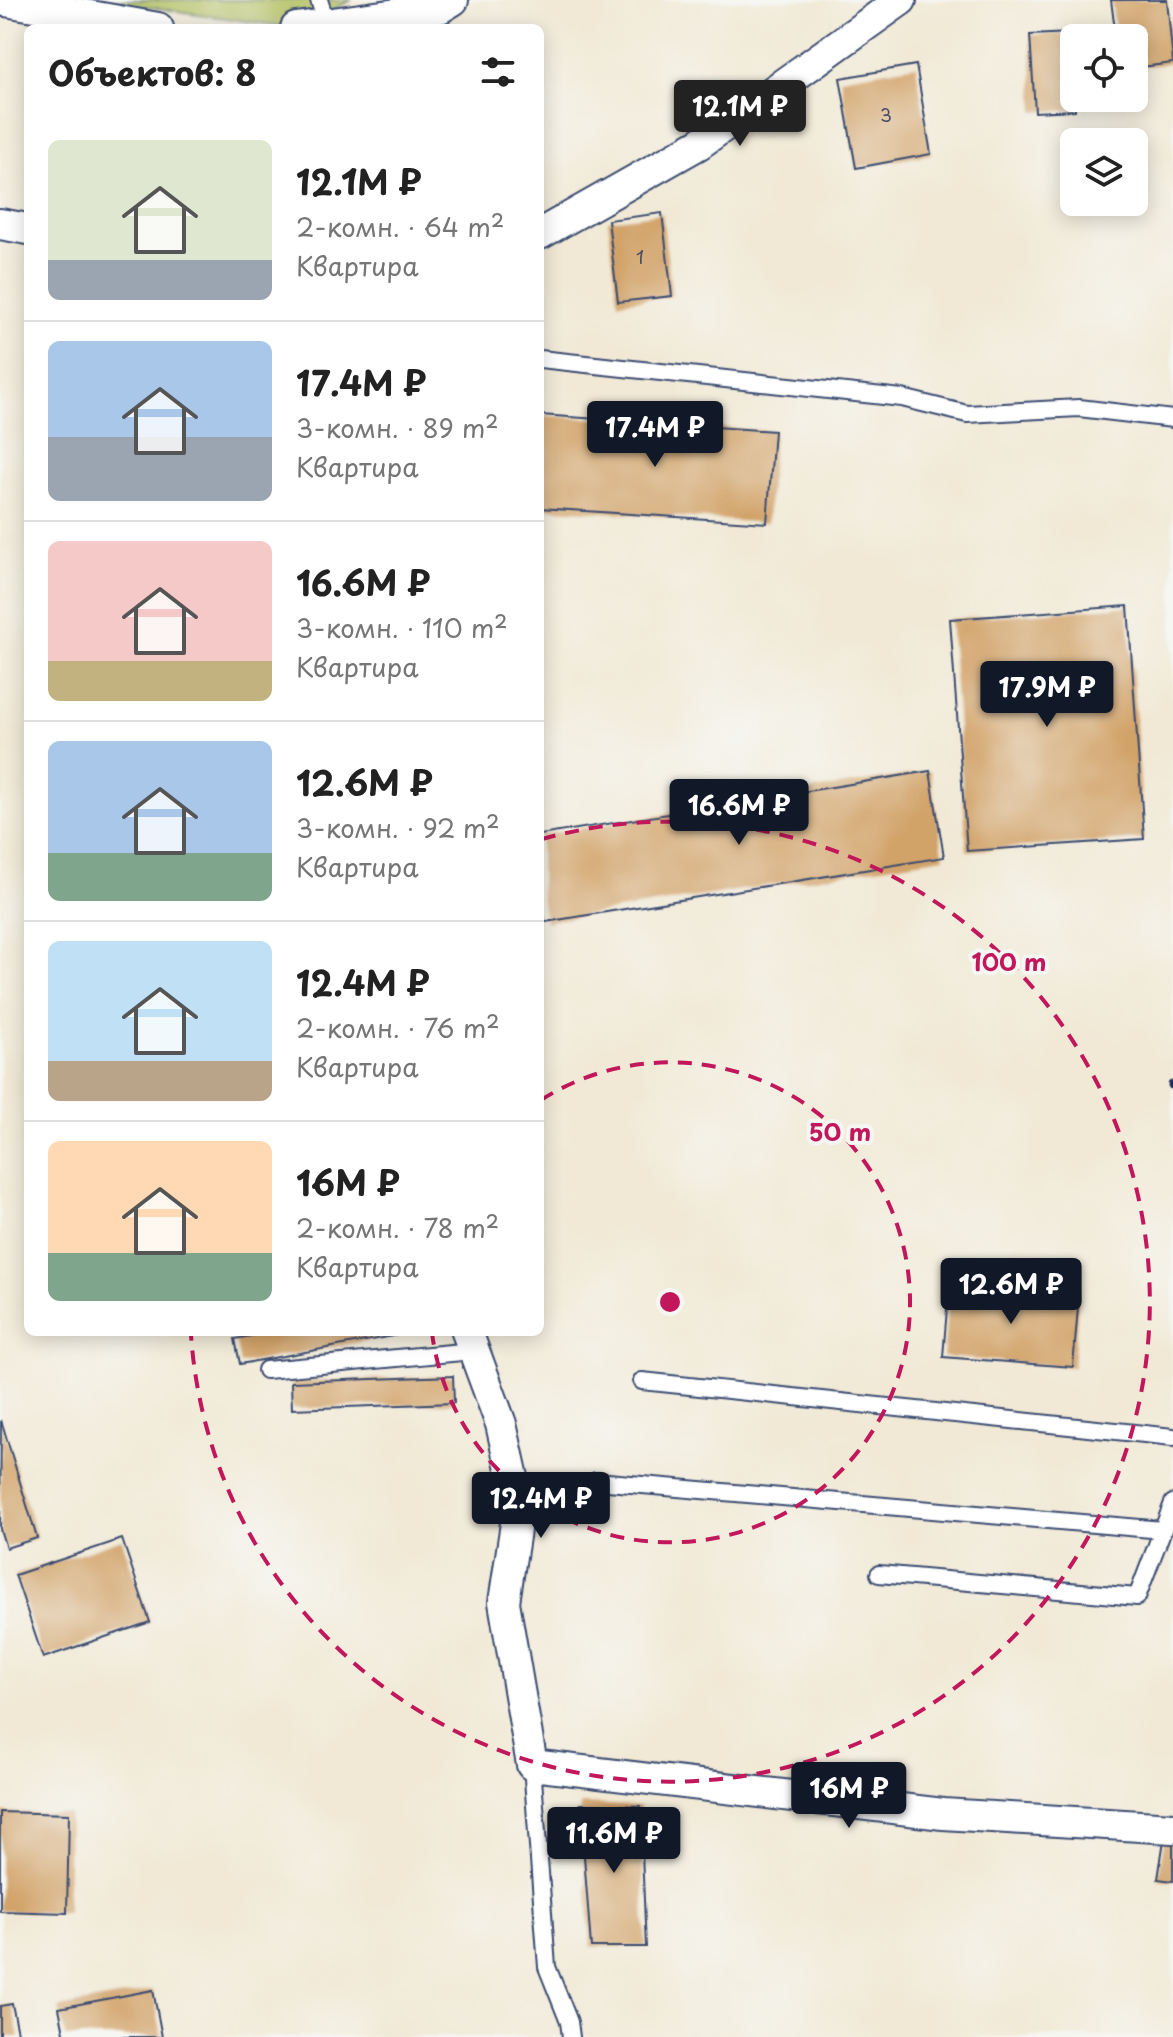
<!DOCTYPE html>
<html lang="ru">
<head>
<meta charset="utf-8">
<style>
	:root { --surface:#fff; --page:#f6f6f6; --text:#222; --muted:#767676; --line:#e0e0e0; --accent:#111827 }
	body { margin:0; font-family:"Playpen Sans",sans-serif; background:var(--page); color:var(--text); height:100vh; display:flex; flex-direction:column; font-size:30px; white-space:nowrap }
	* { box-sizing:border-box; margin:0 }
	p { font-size:26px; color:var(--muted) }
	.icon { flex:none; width:44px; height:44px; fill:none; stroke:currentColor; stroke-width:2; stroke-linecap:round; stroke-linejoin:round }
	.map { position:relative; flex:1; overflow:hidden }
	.side { position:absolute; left:24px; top:24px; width:520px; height:1312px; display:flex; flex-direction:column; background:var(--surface); border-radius:12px; box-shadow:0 4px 20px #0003 }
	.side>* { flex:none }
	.buttons { position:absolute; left:1060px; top:24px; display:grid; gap:16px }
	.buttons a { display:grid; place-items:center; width:88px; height:88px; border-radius:12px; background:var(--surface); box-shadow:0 4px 20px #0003; font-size:40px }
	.price { position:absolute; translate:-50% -68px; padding:0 18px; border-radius:8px; background:var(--accent); color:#fff; font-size:26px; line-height:52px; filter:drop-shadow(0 2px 4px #0008) }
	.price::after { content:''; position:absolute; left:50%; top:48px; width:24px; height:18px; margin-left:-12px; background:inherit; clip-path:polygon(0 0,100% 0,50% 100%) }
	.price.active { background:#222; color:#fff }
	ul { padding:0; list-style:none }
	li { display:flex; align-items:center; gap:24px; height:200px; padding:0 24px }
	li+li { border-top:2px solid var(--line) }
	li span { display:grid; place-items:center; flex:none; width:224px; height:160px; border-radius:12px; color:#555 }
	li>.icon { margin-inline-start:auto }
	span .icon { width:96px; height:96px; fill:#fffc; stroke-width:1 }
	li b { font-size:34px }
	h2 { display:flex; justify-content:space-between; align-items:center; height:96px; padding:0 24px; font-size:34px }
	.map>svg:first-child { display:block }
	.green { fill:#b2c062; stroke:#667860; stroke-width:2 }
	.building { fill:#d2a369 }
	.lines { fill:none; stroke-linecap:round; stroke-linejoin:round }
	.lane-casing { stroke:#3b4b70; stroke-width:20 }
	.street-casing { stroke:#3b4b70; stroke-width:34 }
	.lane { stroke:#fff; stroke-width:16 }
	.street { stroke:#fff; stroke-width:30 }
	.rail-casing { stroke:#1b2f5e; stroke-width:9 }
	.rail { stroke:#f6f6f2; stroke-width:6; stroke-dasharray:18; stroke-linecap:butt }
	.ring { fill:none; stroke:#c2185b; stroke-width:4; stroke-dasharray:14 10 }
	.labels { text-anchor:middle; stroke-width:8; stroke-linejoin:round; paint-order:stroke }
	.number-label { font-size:18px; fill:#494c61 }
	.centre { fill:#c2185b; stroke:#f6f6f2; stroke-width:4 }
	.ring-label { font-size:24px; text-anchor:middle; font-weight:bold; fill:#c2185b; stroke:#f6f6f2; stroke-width:8; stroke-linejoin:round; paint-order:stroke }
</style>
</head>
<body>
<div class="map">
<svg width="1173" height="2037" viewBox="0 0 1173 2037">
	<rect width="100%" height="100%" fill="#f6f6f2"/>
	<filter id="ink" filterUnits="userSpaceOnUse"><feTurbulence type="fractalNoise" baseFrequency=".0125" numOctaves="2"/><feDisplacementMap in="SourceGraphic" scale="16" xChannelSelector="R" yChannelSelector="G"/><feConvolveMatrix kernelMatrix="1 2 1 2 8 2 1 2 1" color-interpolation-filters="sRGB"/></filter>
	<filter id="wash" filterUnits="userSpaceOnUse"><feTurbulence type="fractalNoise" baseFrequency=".006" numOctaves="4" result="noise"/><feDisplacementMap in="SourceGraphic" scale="32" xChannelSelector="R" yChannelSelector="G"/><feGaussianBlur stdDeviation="1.8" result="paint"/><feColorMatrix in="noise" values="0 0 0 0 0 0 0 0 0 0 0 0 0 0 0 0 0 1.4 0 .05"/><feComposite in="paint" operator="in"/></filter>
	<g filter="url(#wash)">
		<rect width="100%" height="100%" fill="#f1e9d5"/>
		<path class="green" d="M 99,0 L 352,0 L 295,28 Z"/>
		<g id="blocks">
			<path class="building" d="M 1111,0 L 1167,0 L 1173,63 L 1134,68 L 1134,38 L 1116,38 Z
				M 1070,33 L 1075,110 L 1035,112 L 1030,35 Z
				M 916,65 L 931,154 L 856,168 L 840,78 Z
				M 662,213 L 672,296 L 618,302 L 608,220 Z
				M 540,415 L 774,431 L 767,523 L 540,508 Z
				M 1128,606 L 1144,839 L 967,851 L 950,619 Z
				M 930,771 L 944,857 L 545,922 L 540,889 L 540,835 Z
				M 949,1284 L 1079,1295 L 1073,1367 L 943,1357 Z
				M 271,1332 L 404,1332 L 404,1334 L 240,1364 L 235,1339 Z
				M 453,1376 L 454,1403 L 292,1409 L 291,1382 Z
				M 1,1420 L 37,1538 L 6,1548 L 0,1529 Z
				M 122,1539 L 150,1622 L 43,1658 L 15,1575 Z
				M 580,1804 L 640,1806 L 646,1947 L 591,1947 Z
				M 0,1812 L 69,1814 L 67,1913 L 0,1911 Z
				M 1165,1833 L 1173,1834 L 1173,1881 L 1158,1879 Z
				M 153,1990 L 162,2037 L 65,2037 L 59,2008 Z
				M 12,2004 L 19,2037 L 0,2037 L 0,2006 Z"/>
		</g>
	</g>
	<g filter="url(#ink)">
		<use href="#blocks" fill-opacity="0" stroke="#3b4b70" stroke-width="2"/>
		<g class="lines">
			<g class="lane-casing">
				<path id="lane" d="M 319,0 L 327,25
					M 540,359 L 902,398 L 967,414 L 1079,408 L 1173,419
					M 266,1370 L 473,1351
					M 642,1381 L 1173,1437
					M 596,1481 L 1163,1530
					M 879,1574 L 1137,1597 L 1173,1503
					M 532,1765 L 547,1967 L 569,2022 L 571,2037"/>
			</g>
			<g class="street-casing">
				<path id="street" d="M 0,0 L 158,28
					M 296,28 L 440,8 L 453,0
					M 0,224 L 28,229
					M 540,234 L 699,144 L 901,0
					M 467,1332 L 501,1424 L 519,1504 L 504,1602 L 532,1765 L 943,1814 L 1173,1828"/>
			</g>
			<use href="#lane" class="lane"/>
			<use href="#street" class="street"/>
			<g class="rail-casing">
				<path id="rail" d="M 1172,1085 L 1173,1085"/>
			</g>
			<use href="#rail" class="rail"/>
		</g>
	</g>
	<g class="ring">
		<path d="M541 1100A240 240 0 1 1 432 1333"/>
		<path d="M542 839A480 480 0 1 1 191 1335"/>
	</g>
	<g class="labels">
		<g class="number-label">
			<text x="886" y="122">3</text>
			<text x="640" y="264">1</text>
		</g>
	</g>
	<circle cx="670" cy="1302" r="12" class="centre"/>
	<g class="ring-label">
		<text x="1009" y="971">100 m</text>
		<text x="840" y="1141">50 m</text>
	</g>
</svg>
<div class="buttons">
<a><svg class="icon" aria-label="locate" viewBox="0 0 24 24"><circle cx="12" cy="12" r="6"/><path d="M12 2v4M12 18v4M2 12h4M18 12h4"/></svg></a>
<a><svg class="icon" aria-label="layers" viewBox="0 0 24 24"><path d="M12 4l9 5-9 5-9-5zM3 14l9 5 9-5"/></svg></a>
</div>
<b class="price active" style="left:740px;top:148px">12.1M ₽</b>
<b class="price" style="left:655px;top:469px">17.4M ₽</b>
<b class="price" style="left:1047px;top:729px">17.9M ₽</b>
<b class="price" style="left:739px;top:847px">16.6M ₽</b>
<b class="price" style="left:1011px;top:1326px">12.6M ₽</b>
<b class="price" style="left:541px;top:1540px">12.4M ₽</b>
<b class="price" style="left:849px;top:1830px">16M ₽</b>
<b class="price" style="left:614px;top:1875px">11.6M ₽</b>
<section class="side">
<h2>Объектов: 8<svg class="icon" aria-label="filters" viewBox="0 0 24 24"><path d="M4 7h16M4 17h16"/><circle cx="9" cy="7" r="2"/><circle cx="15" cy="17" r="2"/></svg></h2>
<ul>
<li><span style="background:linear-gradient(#dfe7d0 75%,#9aa5b1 0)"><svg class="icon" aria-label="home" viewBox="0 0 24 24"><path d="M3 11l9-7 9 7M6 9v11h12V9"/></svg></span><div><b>12.1M ₽</b><p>2-комн. · 64 m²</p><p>Квартира</p></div></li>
<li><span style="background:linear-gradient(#a9c7e8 60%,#9aa5b1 0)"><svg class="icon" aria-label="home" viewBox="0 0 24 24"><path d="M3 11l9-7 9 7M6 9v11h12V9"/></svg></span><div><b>17.4M ₽</b><p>3-комн. · 89 m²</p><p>Квартира</p></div></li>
<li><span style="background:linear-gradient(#f6c9c9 75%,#c2b280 0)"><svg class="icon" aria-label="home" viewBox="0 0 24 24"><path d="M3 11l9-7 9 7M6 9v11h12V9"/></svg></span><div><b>16.6M ₽</b><p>3-комн. · 110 m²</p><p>Квартира</p></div></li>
<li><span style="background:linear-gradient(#a9c7e8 70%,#7fa58c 0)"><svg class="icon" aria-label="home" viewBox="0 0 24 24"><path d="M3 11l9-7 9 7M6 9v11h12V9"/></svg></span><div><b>12.6M ₽</b><p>3-комн. · 92 m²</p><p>Квартира</p></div></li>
<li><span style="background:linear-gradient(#bfe0f5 75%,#b9a48a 0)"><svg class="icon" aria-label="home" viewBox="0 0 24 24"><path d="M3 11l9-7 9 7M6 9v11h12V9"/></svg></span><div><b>12.4M ₽</b><p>2-комн. · 76 m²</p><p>Квартира</p></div></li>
<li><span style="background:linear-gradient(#ffd9b3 70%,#7fa58c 0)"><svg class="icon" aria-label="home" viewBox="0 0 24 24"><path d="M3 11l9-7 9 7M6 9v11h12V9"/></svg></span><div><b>16M ₽</b><p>2-комн. · 78 m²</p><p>Квартира</p></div></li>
</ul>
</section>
</div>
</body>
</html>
